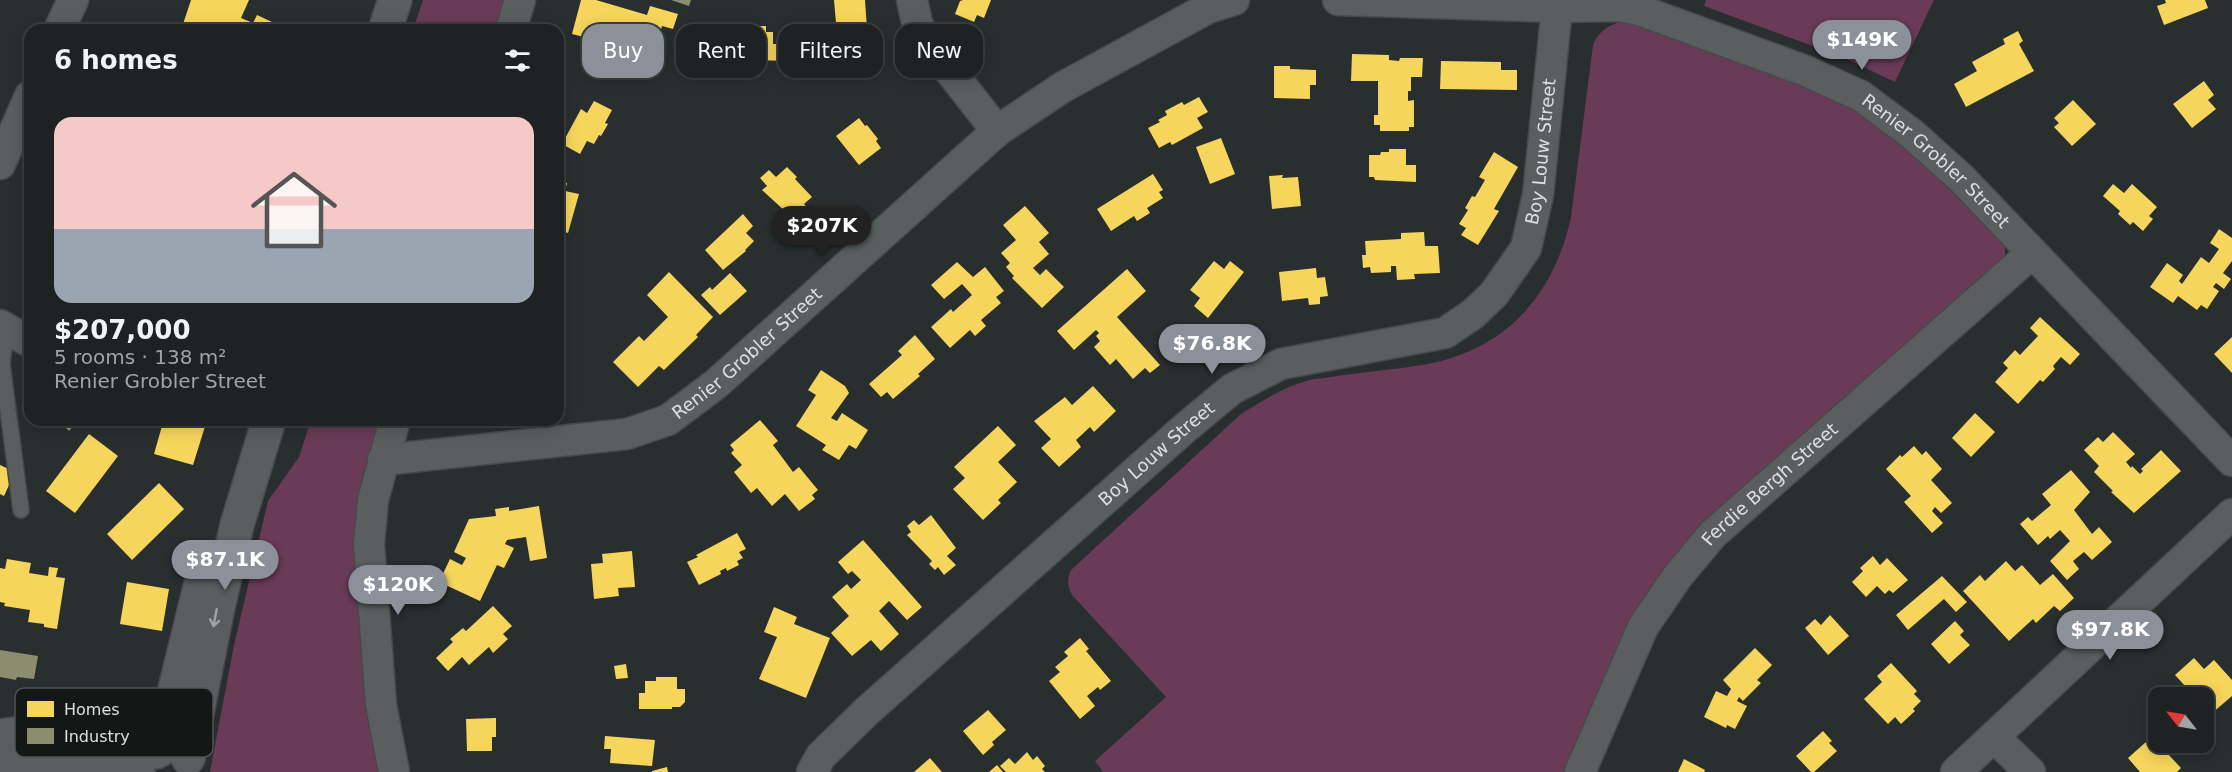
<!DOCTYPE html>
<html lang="en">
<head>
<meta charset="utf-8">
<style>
	:root { --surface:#1f2222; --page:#2c2f2f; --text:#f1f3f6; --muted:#a1a4a5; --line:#3c3f40; --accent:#8c9099 }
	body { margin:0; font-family:"DejaVu Sans",sans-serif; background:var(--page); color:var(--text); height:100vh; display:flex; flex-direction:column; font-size:22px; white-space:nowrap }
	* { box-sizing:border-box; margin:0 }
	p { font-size:20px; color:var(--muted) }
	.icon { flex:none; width:33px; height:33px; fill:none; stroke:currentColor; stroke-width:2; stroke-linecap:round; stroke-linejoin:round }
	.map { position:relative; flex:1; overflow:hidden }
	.details { position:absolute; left:24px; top:24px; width:540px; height:402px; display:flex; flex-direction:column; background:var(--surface); border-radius:18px; box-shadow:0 3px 15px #0003,0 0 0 2px var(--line) }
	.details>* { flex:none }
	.top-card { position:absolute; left:582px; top:24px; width:570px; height:54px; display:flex; gap:12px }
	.needle { width:39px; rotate:301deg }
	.buttons { position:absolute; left:2148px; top:687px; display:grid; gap:12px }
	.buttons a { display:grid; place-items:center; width:66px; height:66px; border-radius:12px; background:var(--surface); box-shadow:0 3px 15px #0003,0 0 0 2px var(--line); font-size:30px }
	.price { position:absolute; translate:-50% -51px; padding:0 14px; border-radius:21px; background:var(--accent); color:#fff; font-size:20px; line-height:39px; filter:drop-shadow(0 2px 3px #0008) }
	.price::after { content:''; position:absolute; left:50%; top:36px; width:18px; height:14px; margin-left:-9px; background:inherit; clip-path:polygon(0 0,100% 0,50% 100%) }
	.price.active { background:#222; color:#fff }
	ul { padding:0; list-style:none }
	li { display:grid; align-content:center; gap:12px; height:318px; padding:0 30px }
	li span { display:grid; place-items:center; height:186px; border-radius:18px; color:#555 }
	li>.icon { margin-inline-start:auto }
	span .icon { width:108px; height:108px; fill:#fffc; stroke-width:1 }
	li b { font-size:26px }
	h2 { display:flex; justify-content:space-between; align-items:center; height:72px; padding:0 30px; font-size:26px }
	.pill { padding:0 21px; border-radius:18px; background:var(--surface); box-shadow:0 3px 15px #0003,0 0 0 2px var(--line); font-size:21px; line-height:54px }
	.pill.active { background:var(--accent); color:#fff }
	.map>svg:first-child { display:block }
	.green { fill:#693b57 }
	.homes { fill:#f6d55c }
	.industry { fill:#8c8c6e }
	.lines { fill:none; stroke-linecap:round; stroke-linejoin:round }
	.service-casing { stroke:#464a4a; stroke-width:18 }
	.minor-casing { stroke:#464a4a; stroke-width:33 }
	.tertiary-casing { stroke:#464a4a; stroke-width:36 }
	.service { stroke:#5a5e5e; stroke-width:15 }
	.minor { stroke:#5a5e5e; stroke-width:30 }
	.tertiary { stroke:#5a5e5e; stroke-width:33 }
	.oneway { stroke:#a0a6a5 }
	.labels { text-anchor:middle; stroke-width:6; stroke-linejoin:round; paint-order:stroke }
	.street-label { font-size:18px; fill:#d9e0df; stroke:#131817 }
	.key { fill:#131817; stroke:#4e5453; stroke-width:1.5 }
	.key-label { font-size:16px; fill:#d9e0df }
</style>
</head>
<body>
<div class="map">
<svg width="2232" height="772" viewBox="0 0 2232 772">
	<rect width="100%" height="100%" fill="#292e2e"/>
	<path class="green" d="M 423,0 L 511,0 L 501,30 L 413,30 Z
		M 1706,0 L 1934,0 L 1895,82 L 1840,56 L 1704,6 Z
		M 1628,21 L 1845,101 L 1903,139 L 2005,243 L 2005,261 L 1699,535 L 1567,772 L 1103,772 L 1095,761 L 1166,697 L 1072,595 C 1067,586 1067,579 1071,570 L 1241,414 C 1262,401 1282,388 1306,381 C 1316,378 1327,378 1337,376 C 1370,371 1404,369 1437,362 C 1512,344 1555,290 1571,217 L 1593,45 C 1600,29 1611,23 1628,21 Z
		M 311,420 L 381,420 L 380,772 L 210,772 L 234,645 L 268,501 L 299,457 Z"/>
	<path class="homes" d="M 191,0 L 249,0 L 241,18 L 253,23 L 257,15 L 272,22 L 269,28 L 273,30 L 181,30 Z
		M 581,0 L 596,0 L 647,15 L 650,6 L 678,14 L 673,29 L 662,26 L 653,56 L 627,49 L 625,54 L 601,47 L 603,42 L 572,34 Z
		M 834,0 L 865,0 L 868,43 L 838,46 Z
		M 963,0 L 991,0 L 984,18 L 977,15 L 974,22 L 955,14 L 960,1 Z
		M 2165,0 L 2205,0 L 2208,8 L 2164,25 L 2157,6 L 2166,3 Z
		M 755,26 L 766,26 L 766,32 L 773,32 L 773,44 L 790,44 L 789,61 L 756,60 L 756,50 L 750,50 L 750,32 L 755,32 Z
		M 2018,31 L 2023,41 L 2019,44 L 2034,71 L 1966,107 L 1954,84 L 1977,71 L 1972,62 L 2005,44 L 2003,39 Z
		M 1352,54 L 1389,55 L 1389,60 L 1399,61 L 1400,58 L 1423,58 L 1422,77 L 1411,77 L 1411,91 L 1408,91 L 1408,101 L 1414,100 L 1414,127 L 1409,127 L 1409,131 L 1380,131 L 1380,125 L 1374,125 L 1374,115 L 1378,115 L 1378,81 L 1351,81 Z
		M 1441,61 L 1501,62 L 1501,70 L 1517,70 L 1517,90 L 1440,89 Z
		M 1274,66 L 1290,66 L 1290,69 L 1316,70 L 1316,85 L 1310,85 L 1310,99 L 1274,98 Z
		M 2204,81 L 2214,95 L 2208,100 L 2216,109 L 2192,128 L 2173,104 Z
		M 1199,97 L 1208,112 L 1197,118 L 1203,128 L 1172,145 L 1170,142 L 1159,148 L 1148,128 L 1160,122 L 1158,120 L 1167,115 L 1165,111 L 1182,102 L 1184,105 Z
		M 2073,100 L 2096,124 L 2072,146 L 2054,127 L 2059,123 L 2054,118 Z
		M 594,101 L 612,110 L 605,123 L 608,124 L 601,136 L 599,135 L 594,144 L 587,141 L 580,154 L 562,144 L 581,109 L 587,113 Z
		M 859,118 L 865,126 L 867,125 L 878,139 L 876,141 L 881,148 L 859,165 L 836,136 Z
		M 1221,138 L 1235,174 L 1210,184 L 1196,147 Z
		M 1389,149 L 1406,149 L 1406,165 L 1416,165 L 1416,182 L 1375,180 L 1374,177 L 1369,177 L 1369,155 L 1380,155 L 1381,152 L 1389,152 Z
		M 1494,152 L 1518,167 L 1494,209 L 1499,211 L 1478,245 L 1461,235 L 1466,228 L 1459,224 L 1468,210 L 1465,208 L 1472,196 L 1475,197 L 1485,180 L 1479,177 Z
		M 787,167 L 797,177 L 795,179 L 812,197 L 804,204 L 814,215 L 801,228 L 796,223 L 794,224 L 784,214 L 786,212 L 762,190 L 767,186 L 760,178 L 769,170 L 776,177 Z
		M 1153,174 L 1163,190 L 1159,192 L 1163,198 L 1147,208 L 1150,213 L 1137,221 L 1134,216 L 1111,231 L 1097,209 Z
		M 1283,175 L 1282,178 L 1298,177 L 1301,206 L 1272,209 L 1269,176 Z
		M 558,181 L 567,183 L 565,191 L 579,194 L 568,233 L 558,230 Z
		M 2113,184 L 2124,193 L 2132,184 L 2157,207 L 2149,216 L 2153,219 L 2143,231 L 2133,222 L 2130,225 L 2118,214 L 2120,211 L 2103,196 Z
		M 1025,206 L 1049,233 L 1039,242 L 1049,254 L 1033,268 L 1040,275 L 1046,269 L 1064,287 L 1042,308 L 1012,278 L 1014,276 L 1006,267 L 1010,263 L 1001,253 L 1016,240 L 1003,225 Z
		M 743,214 L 753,226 L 746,233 L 754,241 L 745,250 L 746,251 L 723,270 L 705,250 Z
		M 2219,229 L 2232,238 L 2232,261 L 2223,273 L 2231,279 L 2224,289 L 2216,283 L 2213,287 L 2219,291 L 2207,309 L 2201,305 L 2197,310 L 2178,296 L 2173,303 L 2150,287 L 2167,263 L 2183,275 L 2179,281 L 2182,284 L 2201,257 L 2209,263 L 2219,249 L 2210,243 Z
		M 1424,232 L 1425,246 L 1438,246 L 1440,273 L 1414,274 L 1415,279 L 1397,280 L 1396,266 L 1391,266 L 1391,272 L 1371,273 L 1370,267 L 1363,268 L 1362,255 L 1366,255 L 1365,241 L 1401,239 L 1401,233 Z
		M 1214,261 L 1224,269 L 1230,261 L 1244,272 L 1208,318 L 1194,306 L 1200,298 L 1190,290 Z
		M 957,262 L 973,277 L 985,267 L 1004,291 L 996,297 L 1001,303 L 981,320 L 986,326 L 975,336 L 970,330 L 950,348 L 931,327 L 951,309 L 953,312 L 972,295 L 962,284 L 944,299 L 931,285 Z
		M 1316,268 L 1317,278 L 1325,277 L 1328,296 L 1320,297 L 1320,304 L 1309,305 L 1308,298 L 1282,301 L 1279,272 Z
		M 1127,269 L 1146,291 L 1117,317 L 1160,365 L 1150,373 L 1145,368 L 1133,379 L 1116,359 L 1110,365 L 1094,347 L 1100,341 L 1096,336 L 1099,333 L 1096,330 L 1074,350 L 1057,331 Z
		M 669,272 L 713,317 L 696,335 L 698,337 L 664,370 L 659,366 L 638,387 L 613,362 L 639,336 L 644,341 L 668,317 L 647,295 Z
		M 730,273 L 747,291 L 720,315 L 701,295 L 710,287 L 712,290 Z
		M 2040,317 L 2080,354 L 2070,365 L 2061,357 L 2053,366 L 2055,369 L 2043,382 L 2040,380 L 2018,404 L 1995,382 L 2008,368 L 2003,363 L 2015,350 L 2020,355 L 2038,336 L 2030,328 Z
		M 915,335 L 935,359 L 918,374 L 920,376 L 893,399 L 887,392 L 881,397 L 869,384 L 902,355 L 898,351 Z
		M 2232,337 L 2232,373 L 2214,354 Z
		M 821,370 L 845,386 L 849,393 L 831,418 L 837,421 L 842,413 L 868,430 L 856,449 L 849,445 L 839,460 L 822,450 L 826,445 L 796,426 L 816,395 L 808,390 Z
		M 1093,386 L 1116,411 L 1094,432 L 1090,427 L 1076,440 L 1081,447 L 1059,467 L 1041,448 L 1051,439 L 1034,421 L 1065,397 L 1072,405 Z
		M 1975,413 L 1995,432 L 1971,457 L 1952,438 Z
		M 149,420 L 207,420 L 193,465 L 154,454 L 162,426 L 149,422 Z
		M 760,420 L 778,441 L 773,445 L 793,472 L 799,467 L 818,490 L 812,495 L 815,499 L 799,511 L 785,494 L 772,506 L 757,488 L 751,493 L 734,472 L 742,465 L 731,453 L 734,450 L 730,445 Z
		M 998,426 L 1016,445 L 998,462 L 1017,482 L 998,500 L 1001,503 L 983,520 L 953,489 L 965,478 L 954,467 Z
		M 2113,432 L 2135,454 L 2126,462 L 2131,468 L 2132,466 L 2140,474 L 2143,471 L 2141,469 L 2161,450 L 2181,471 L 2134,513 L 2111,492 L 2113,491 L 2094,472 L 2099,466 L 2084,450 L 2098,437 L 2103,442 Z
		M 89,434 L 118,456 L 75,513 L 46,491 Z
		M 1914,446 L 1922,455 L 1926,451 L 1942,469 L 1931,480 L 1952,503 L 1941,513 L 1935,507 L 1932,511 L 1943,523 L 1932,533 L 1904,502 L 1911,496 L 1886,469 L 1900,455 L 1902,457 Z
		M 0,465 L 15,472 L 4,496 L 0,494 Z
		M 2071,470 L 2090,492 L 2074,510 L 2092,534 L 2099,527 L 2112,542 L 2092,560 L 2084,552 L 2073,561 L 2079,569 L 2067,580 L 2050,561 L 2070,541 L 2060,530 L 2050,539 L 2048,536 L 2038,545 L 2020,524 L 2028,517 L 2032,521 L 2051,505 L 2042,494 Z
		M 159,483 L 184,509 L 132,560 L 107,534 Z
		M 539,506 L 547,558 L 530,561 L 526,537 L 507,540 L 505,544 L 514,548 L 504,568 L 497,565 L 480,601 L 439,582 L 450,559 L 462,565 L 466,558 L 454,552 L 469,519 L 496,516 L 495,509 L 509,507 L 509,511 Z
		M 931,515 L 956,548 L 947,556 L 956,565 L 944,575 L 938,567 L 935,570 L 929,564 L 932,561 L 907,535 L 911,532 L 907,526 L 914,520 L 919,525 Z
		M 737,533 L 746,549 L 739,552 L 743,558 L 737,561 L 739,565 L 727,571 L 726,568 L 720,571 L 721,574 L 699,585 L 687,562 L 698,557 L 696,555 Z
		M 863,540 L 922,607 L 907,620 L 889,601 L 879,611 L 899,634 L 881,651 L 871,640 L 852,656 L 831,633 L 849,616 L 832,597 L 847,584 L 851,589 L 861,580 L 852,571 L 848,574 L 838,562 Z
		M 632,551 L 635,587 L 618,588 L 619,596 L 594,599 L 591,564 L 603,563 L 602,554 Z
		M 1873,556 L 1880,565 L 1887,558 L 1908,580 L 1893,593 L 1889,590 L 1885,594 L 1877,586 L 1866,597 L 1852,582 L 1863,571 L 1860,568 Z
		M 7,559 L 31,563 L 29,573 L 48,576 L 49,567 L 58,568 L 56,577 L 65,578 L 57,629 L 44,627 L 44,624 L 28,622 L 30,610 L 4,606 L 5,603 L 0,602 L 0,568 L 5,569 Z
		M 2006,561 L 2015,571 L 2022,565 L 2040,585 L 2053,574 L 2074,598 L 2060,611 L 2054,606 L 2036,623 L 2033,619 L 2009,641 L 1963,591 L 1980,575 L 1985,581 Z
		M 1942,576 L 1967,602 L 1956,612 L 1944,599 L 1908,630 L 1896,615 Z
		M 127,582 L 169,589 L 162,631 L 120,624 Z
		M 493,606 L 512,626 L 503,634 L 508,639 L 493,653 L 489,647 L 469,665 L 462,657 L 448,671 L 436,658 L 453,642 L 450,639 L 463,628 L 466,631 Z
		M 774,607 L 797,617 L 794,624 L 830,638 L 806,698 L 759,679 L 777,637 L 764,632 Z
		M 1830,615 L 1849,636 L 1828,655 L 1805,628 L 1815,619 L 1821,625 Z
		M 1955,621 L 1964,631 L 1960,635 L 1970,645 L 1949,664 L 1931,644 Z
		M 1080,638 L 1089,649 L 1086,651 L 1111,681 L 1100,690 L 1098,687 L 1087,696 L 1095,706 L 1080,719 L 1049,681 L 1060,672 L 1055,667 L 1068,656 L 1064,652 Z
		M 1755,648 L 1772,665 L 1757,680 L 1761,683 L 1743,701 L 1739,697 L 1737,701 L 1747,706 L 1735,729 L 1727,725 L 1726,728 L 1704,717 L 1716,691 L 1727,696 L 1731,689 L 1723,680 Z
		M 2194,658 L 2204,669 L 2214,660 L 2232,680 L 2232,696 L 2211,714 L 2204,706 L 2204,698 L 2196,698 L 2175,675 Z
		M 1891,663 L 1917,691 L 1914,694 L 1921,701 L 1913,709 L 1915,711 L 1901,724 L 1895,717 L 1888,724 L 1864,699 L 1882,682 L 1877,676 Z
		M 626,664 L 628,678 L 616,679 L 614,666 Z
		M 656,677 L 677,677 L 677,689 L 685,689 L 685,702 L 680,707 L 672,707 L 672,709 L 639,709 L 639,693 L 645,693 L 645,681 L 656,681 Z
		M 988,710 L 1006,730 L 992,742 L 994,745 L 983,755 L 963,731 Z
		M 496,718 L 496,737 L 492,737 L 492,751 L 467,751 L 466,719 Z
		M 1823,731 L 1832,741 L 1829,743 L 1837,751 L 1814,772 L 1811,772 L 1796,756 Z
		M 2155,734 L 2158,737 L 2158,742 L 2164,742 L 2171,751 L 2168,754 L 2181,768 L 2177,772 L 2140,772 L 2128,758 Z
		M 605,736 L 655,740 L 652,766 L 610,763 L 611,749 L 604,749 Z
		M 1027,752 L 1033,760 L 1037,756 L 1045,766 L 1042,769 L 1045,772 L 1006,772 L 1000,766 L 1009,758 L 1015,764 Z
		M 930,758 L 942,772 L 914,772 Z
		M 1684,759 L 1705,770 L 1704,772 L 1678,772 Z
		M 997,765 L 1003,772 L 989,772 Z
		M 667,767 L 668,772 L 652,772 L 652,771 Z"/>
	<path class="industry" d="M 671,0 L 691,0 L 689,6 Z
		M 57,420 L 79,420 L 69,431 Z
		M 0,650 L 38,656 L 34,679 L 17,677 L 16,680 L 0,677 Z"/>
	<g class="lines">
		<g class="service-casing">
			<path id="service" d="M 6,328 L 2,364 L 21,510"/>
		</g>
		<g class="minor-casing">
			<g id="minor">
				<path d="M 912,0 L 917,23 L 924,38 L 997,131"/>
				<path id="s1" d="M 1338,0 L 1557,7 L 1619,6 L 1639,10 L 1806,71 L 1861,96 L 1912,134 L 1961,178 L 2232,461"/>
				<path d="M 59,30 L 73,0"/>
				<path d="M 511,30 L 520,0"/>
				<path d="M 0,164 L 30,96"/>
				<path d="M 0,325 L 30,342"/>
				<path id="s2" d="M 383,460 L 627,434 L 668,420 L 716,384 L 997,131 L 1063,87 L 1208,8 L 1234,0"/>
				<path d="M 1994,737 L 2030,772"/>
				<path d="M 394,772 L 381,705 L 369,544 L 373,500 L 395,420"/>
				<path id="s3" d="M 812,772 L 821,756 L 866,712 L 1185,428 L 1232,389 L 1281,364 L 1445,333 L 1473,314 L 1494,294 L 1526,248 L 1538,195 L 1557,7"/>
				<path id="s4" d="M 1580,772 L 1643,627 L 1677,577 L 1713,534 L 2032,253"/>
				<path d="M 1956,772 L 2232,514"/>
			</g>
		</g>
		<g class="tertiary-casing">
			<path id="tertiary" d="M 385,30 L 395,0
				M 0,736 C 51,728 110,730 156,752
				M 160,750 L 204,571
				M 188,758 L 218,607 L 237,525 L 269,420
				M 0,762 C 32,757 66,754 98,760 C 112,763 125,769 138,772"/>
		</g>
		<use href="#service" class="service"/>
		<use href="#minor" class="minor"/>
		<use href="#tertiary" class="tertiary"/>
	</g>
	<defs><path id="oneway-shaft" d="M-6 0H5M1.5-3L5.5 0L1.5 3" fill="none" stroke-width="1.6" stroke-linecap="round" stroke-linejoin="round" transform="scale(1.5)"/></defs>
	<use class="oneway" href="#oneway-shaft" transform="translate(215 618) rotate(101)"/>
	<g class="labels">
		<g class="street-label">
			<text dy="6" stroke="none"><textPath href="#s3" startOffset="1008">Boy Louw Street</textPath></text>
			<text dy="6" stroke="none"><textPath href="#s1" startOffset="639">Renier Grobler Street</textPath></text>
			<text dy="6" stroke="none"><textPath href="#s2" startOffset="392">Renier Grobler Street</textPath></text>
			<text dy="6" stroke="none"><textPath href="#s3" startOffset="470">Boy Louw Street</textPath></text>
			<text dy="6" stroke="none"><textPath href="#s4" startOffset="350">Ferdie Bergh Street</textPath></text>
		</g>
	</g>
	<rect x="15" y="688" width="198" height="69" rx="9" class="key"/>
	<rect x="27" y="701" width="27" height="16" fill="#f6d55c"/>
	<rect x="27" y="728" width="27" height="16" fill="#8c8c6e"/>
	<g class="key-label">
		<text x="64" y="715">Homes</text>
		<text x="64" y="742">Industry</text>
	</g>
</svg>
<div class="buttons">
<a><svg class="needle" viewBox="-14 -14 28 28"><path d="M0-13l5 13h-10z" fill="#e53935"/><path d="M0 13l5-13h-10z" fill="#a1a4a5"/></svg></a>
</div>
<b class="price" style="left:1862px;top:71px">$149K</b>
<b class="price active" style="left:822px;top:257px">$207K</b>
<b class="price" style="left:1212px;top:375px">$76.8K</b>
<b class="price" style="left:225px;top:591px">$87.1K</b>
<b class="price" style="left:398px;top:616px">$120K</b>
<b class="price" style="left:2110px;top:661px">$97.8K</b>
<div class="top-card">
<a class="pill active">Buy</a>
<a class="pill">Rent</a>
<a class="pill">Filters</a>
<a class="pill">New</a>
</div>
<section class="details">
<h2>6 homes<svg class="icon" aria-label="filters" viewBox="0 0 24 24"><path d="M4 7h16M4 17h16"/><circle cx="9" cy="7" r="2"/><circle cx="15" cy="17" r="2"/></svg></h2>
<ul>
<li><span style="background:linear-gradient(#f6c9c9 60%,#9aa5b1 0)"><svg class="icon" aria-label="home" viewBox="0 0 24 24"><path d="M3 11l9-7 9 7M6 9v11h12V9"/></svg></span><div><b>$207,000</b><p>5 rooms · 138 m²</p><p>Renier Grobler Street</p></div></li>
</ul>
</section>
</div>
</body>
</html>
